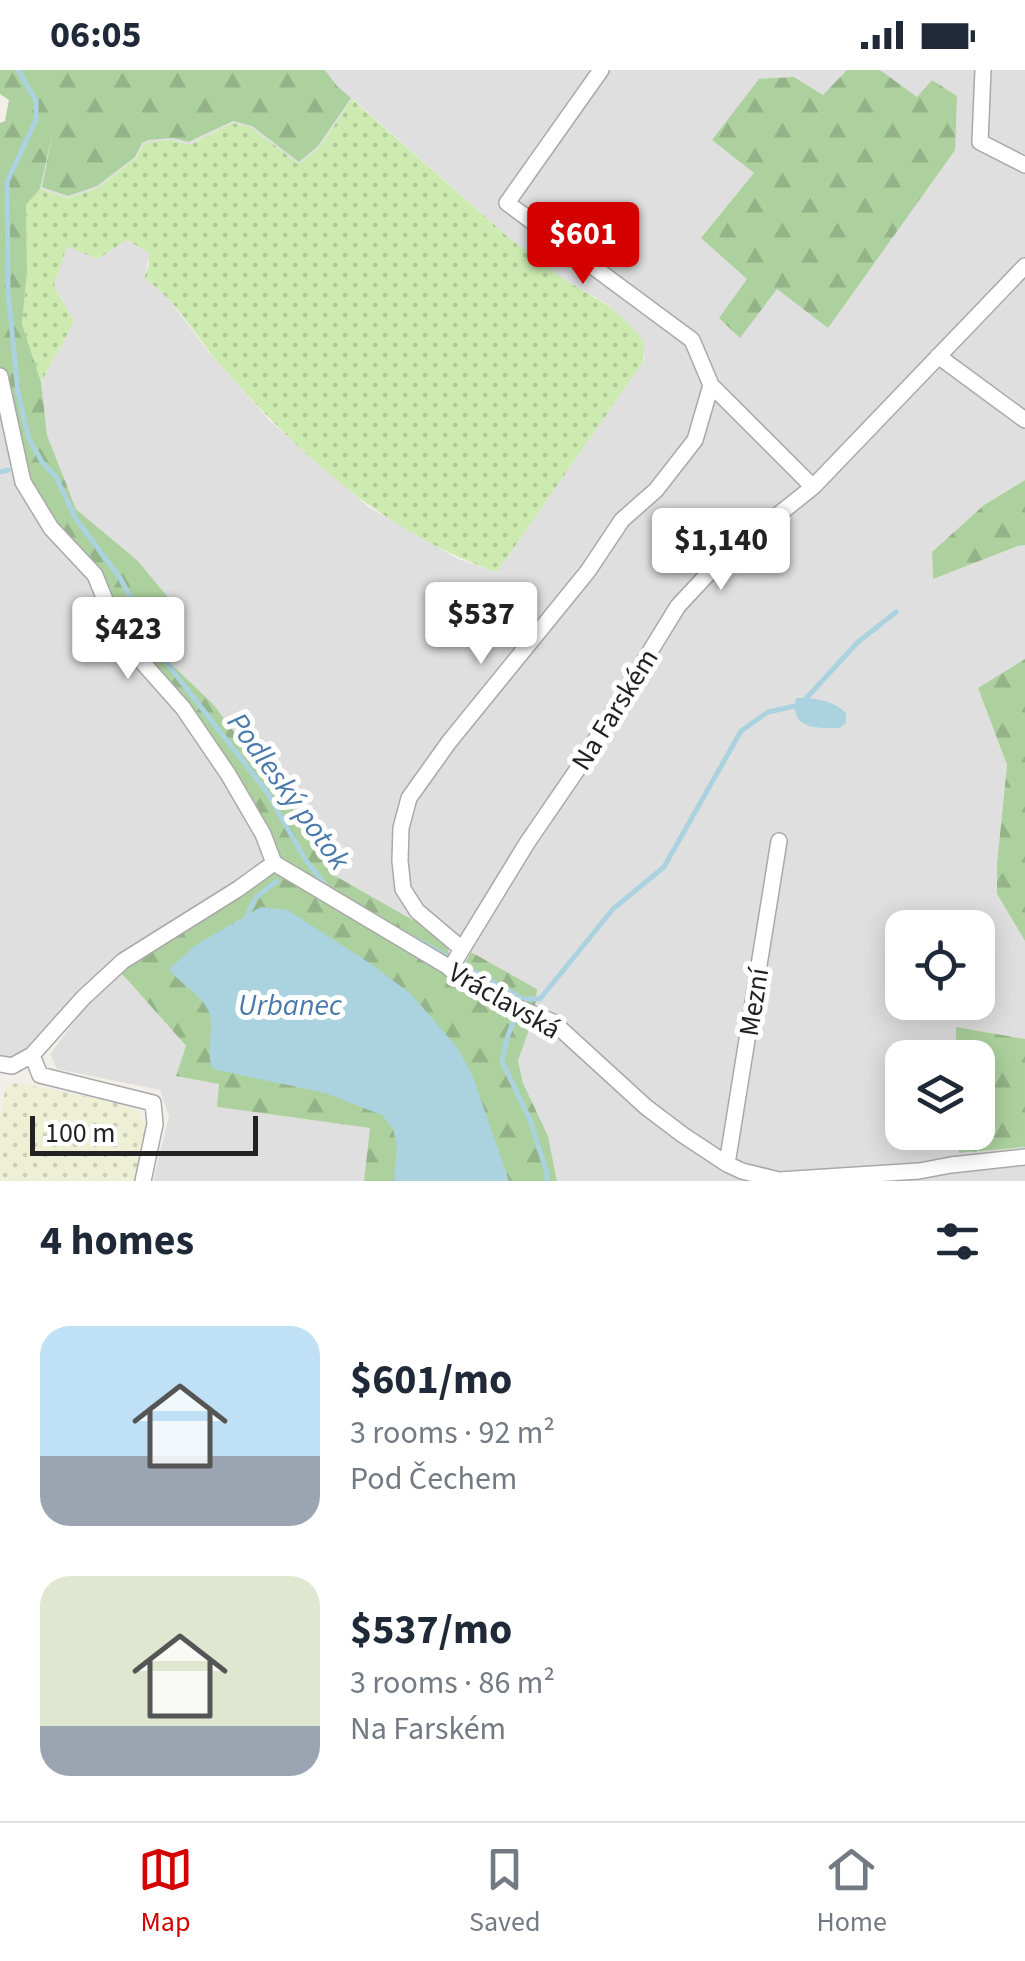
<!DOCTYPE html>
<html lang="en">
<head>
<meta charset="utf-8">
<style>
	:root { --surface:#fff; --page:#f6f6f7; --text:#1f2937; --muted:#747a83; --line:#e0e1e3; --accent:#d40000 }
	body { margin:0; font-family:"Source Sans 3",sans-serif; background:var(--page); color:var(--text); height:100vh; display:flex; flex-direction:column; font-size:38px; white-space:nowrap }
	* { box-sizing:border-box; margin:0 }
	p { font-size:32px; color:var(--muted) }
	.icon { flex:none; width:55px; height:55px; fill:none; stroke:currentColor; stroke-width:2; stroke-linecap:round; stroke-linejoin:round }
	.map { position:relative; height:1111px; overflow:hidden }
	.drawer { display:flex; flex-direction:column; background:var(--surface); flex:1 }
	.drawer>* { flex:none }
	.controls { position:absolute; left:885px; top:840px; display:grid; gap:20px }
	.controls a { display:grid; place-items:center; width:110px; height:110px; border-radius:20px; background:var(--surface); box-shadow:0 5px 25px #0003; font-size:50px }
	.scale { position:absolute; left:30px; bottom:25px; width:228px; box-sizing:border-box; padding-left:10px; border:5px solid #222; border-top:0; font-size:28px; line-height:35px; white-space:nowrap; color:#222; -webkit-text-stroke:8px #fff; paint-order:stroke }
	.price { position:absolute; translate:-50% -85px; padding:0 22px; border-radius:10px; background:#fff; color:#222; font-size:32px; line-height:65px; filter:drop-shadow(0 2px 5px #0008) }
	.price::after { content:''; position:absolute; left:50%; top:60px; width:30px; height:22px; margin-left:-15px; background:inherit; clip-path:polygon(0 0,100% 0,50% 100%) }
	.price.selected { background:var(--accent); color:#fff }
	ul { padding:0; list-style:none }
	li { display:flex; align-items:center; gap:30px; height:250px; padding:0 40px }
	li span { display:grid; place-items:center; flex:none; width:280px; height:200px; border-radius:30px; color:#555 }
	li>.icon { margin-inline-start:auto }
	span .icon { width:120px; height:120px; fill:#fffc; stroke-width:1 }
	li b { font-size:42px }
	h2 { display:flex; justify-content:space-between; align-items:center; height:120px; padding:0 40px; font-size:42px }
	.status { display:flex; justify-content:space-between; align-items:center; height:70px; padding:0 50px; background:var(--surface); direction:ltr }
	.status svg { height:28px; fill:currentColor }
	.tabs { display:flex; justify-content:space-around; align-items:center; height:140px; border-top:2px solid var(--line); background:var(--surface); font-size:28px; color:var(--muted) }
	.tabs a { display:grid; justify-items:center; gap:5px }
	.tabs .selected { color:var(--accent) }
	.map>svg:first-child { display:block }
	.residential { fill:#e0dfdf; fill-rule:evenodd }
	.farmland { fill:url(#farmland-dots) }
	.grass { fill:url(#grass-dots) }
	.forest { fill:url(#forest-firs) }
	.water { fill:#aad3df }
	.lines { fill:none; stroke-linecap:round; stroke-linejoin:round }
	.stream { stroke:#aad3df; stroke-width:5 }
	.street-casing { stroke:#a9a9a9; stroke-width:18 }
	.street { stroke:#fff; stroke-width:15 }
	.labels { text-anchor:middle; stroke-width:10; stroke-linejoin:round; paint-order:stroke }
	.street-label { font-size:28px; fill:#222; stroke:#fff }
	.water-label { font-size:30px; font-style:italic; fill:#4a7aab; stroke:#fff }
</style>
</head>
<body>
<div class="status"><b>06:05</b><svg viewBox="0 0 49 12"><path d="M0 12V9h3v3zM5 12V6h3v6zM10 12V3h3v9zM15 12V0h3v12zM26 1h20v11H26zM47 4h2v5h-2z"/></svg></div>
<div class="map">
<svg width="1025" height="1111" viewBox="0 0 1025 1111">
	<defs>
		<pattern id="farmland-dots" width="8" height="8" patternUnits="userSpaceOnUse" patternTransform="scale(2.5)"><rect width="8" height="8" fill="#eef0d5"/><path d="M2 2h.1M6 6h.1" fill="none" stroke="#ccceb7" stroke-width="1.8" stroke-linecap="round"/></pattern>
		<pattern id="grass-dots" width="8" height="8" patternUnits="userSpaceOnUse" patternTransform="scale(2.5)"><rect width="8" height="8" fill="#cdebb0"/><path d="M2 2h.1M6 6h.1" fill="none" stroke="#b0c997" stroke-width="1.8" stroke-linecap="round"/></pattern>
		<pattern id="forest-firs" width="22" height="20" patternUnits="userSpaceOnUse" patternTransform="scale(2.5)"><rect width="22" height="20" fill="#add19e"/><path d="M5 1l3.5 6h-7zM16 11l3.5 6h-7z" fill="#95b388"/></pattern>
	</defs>
	<rect width="100%" height="100%" fill="#f2efe9"/>
	<path class="residential" d="M 46,0 L 135,87 L 142,73 L 148,70 L 173,68 L 190,72 L 233,51 L 252,56 L 264,64 L 337,16 L 325,0 L 1025,0 L 1025,410 L 984,435 L 932,482 L 933,509 L 1018,476 L 1025,475 L 1025,589 L 978,618 L 1007,695 L 997,794 L 997,824 L 1025,871 L 1025,969 L 956,957 L 956,987 L 902,988 L 902,1062 L 959,1063 L 960,1083 L 1025,1077 L 1025,1111 L 557,1111 L 548,1066 L 523,1013 L 518,991 L 537,919 L 332,804 L 296,743 L 213,634 L 168,591 L 148,553 L 171,532 L 138,491 L 76,439 L 47,365 L 41,312 L 74,252 L 54,216 L 67,175 L 127,170 L 150,183 L 144,208 L 163,222 L 207,280 L 270,351 L 370,438 L 458,489 L 497,502 L 643,292 L 645,285 L 609,235 L 565,210 L 508,167 L 353,29 L 320,77 L 298,95 L 250,57 L 232,53 L 190,75 L 172,70 L 143,75 L 136,88 L 98,118 L 68,128 L 40,119 L 58,38 ZM 902,858 L 978,858 L 978,932 L 902,932 Z
		M 0,296 L 26,412 L 184,636 L 275,790 L 133,877 L 29,981 L 0,994 Z
		M 116,897 L 219,1014 L 218,1037 L 371,1058 L 364,1111 L 153,1111 L 169,1046 L 160,1020 L 57,999 L 50,984 Z"/>
	<path class="farmland" d="M 18,1013 L 119,1033 L 135,1040 L 146,1056 L 137,1111 L 0,1111 L 0,1047 L 6,1015 Z"/>
	<path class="grass" d="M 352,29 L 508,167 L 565,210 L 609,236 L 636,261 L 644,272 L 643,292 L 497,502 C 386,464 301,386 224,299 C 197,269 178,231 144,208 L 149,195 L 149,183 L 127,170 L 97,189 L 67,176 L 54,216 L 74,252 L 41,312 L 22,254 L 27,200 L 26,134 L 40,119 L 68,128 L 98,118 L 136,88 L 143,75 L 149,72 L 172,70 L 190,75 L 232,53 L 250,57 L 299,94 L 320,77 Z"/>
	<path class="forest" d="M 0,0 L 325,0 L 337,16 L 351,28 L 318,76 L 299,92 L 252,56 L 233,51 L 189,72 L 173,68 L 148,70 L 142,73 L 135,87 L 97,116 L 68,126 L 42,117 L 53,61 L 40,119 L 26,135 L 27,200 L 22,254 L 41,312 L 47,365 L 76,439 L 138,491 L 171,531 L 148,553 L 168,591 L 213,634 L 296,743 L 332,804 L 436,863 C 447,873 452,879 447,894 L 275,790 L 265,761 L 123,566 L 97,503 L 53,456 L 26,412 L 0,296 L 0,53 L 5,51 L 9,30 L 0,24 Z
		M 847,0 L 880,0 L 917,27 L 932,10 L 957,26 L 955,80 L 828,258 L 777,219 L 740,268 L 719,248 L 747,209 L 701,168 L 754,103 L 712,70 L 759,9 L 794,7 L 823,25 Z
		M 1025,410 L 1025,475 L 1018,476 L 933,509 L 932,482 L 984,435 Z
		M 1025,589 L 1025,871 L 997,824 L 997,794 L 1007,695 L 978,618 Z
		M 274,793 L 460,903 L 471,882 L 537,919 L 534,945 L 518,991 L 523,1013 L 548,1066 L 557,1111 L 364,1111 L 370,1058 L 217,1037 L 219,1014 L 176,1006 L 186,976 L 116,897 Z
		M 956,957 L 1025,969 L 1025,1077 L 959,1083 L 959,1063 L 978,1062 L 978,988 L 956,987 Z"/>
	<path class="water" d="M 796,628 C 814,628 833,630 846,643 L 846,653 L 840,658 C 818,658 789,660 796,628 Z
		M 261,837 L 288,840 L 371,894 L 411,924 L 456,976 L 472,1004 L 509,1111 L 394,1111 L 397,1077 L 393,1059 L 382,1045 L 325,1023 L 213,999 C 205,983 213,967 211,950 C 209,928 181,916 169,899 L 196,875 Z"/>
	<g class="lines">
		<path class="stream" d="M 18,0 L 36,31 L 36,50 L 7,112 L 8,220 L 18,323 L 29,369 L 42,392 L 56,407 L 76,449 L 120,508 L 165,591 L 267,722 L 305,789 L 327,817
			M 0,402 L 8,400
			M 251,849 L 247,845 L 256,827 L 277,811
			M 414,868 L 523,929 L 508,965 L 502,991 L 530,1050 L 547,1103 L 547,1111
			M 523,929 L 540,929 L 613,839 L 664,797 L 741,661 L 768,642 L 800,635 L 858,572 L 896,542"/>
		<g class="street-casing">
			<path id="street" d="M 601,0 L 507,133 L 692,270 L 711,315 L 813,417
				M 983,0 L 980,72 L 1025,95
				M 938,286 L 1025,350
				M 0,306 L 23,412 L 51,458 L 95,505 L 120,567 L 183,638 L 228,704 L 263,764 L 274,793
				M 274,793 L 514,936 L 553,952 L 646,1037 L 683,1065 L 727,1094 L 742,1101 L 779,1110 L 919,1101 L 951,1095 L 1025,1087
				M 462,879 L 417,841 L 403,819 L 400,791 L 401,758 L 409,728 L 449,672 L 588,501 L 622,450 L 656,420 L 695,370 L 711,315
				M 450,899 L 527,773 L 579,697 L 678,536 L 720,491 L 813,417 L 1025,196
				M 32,985 L 40,1005 L 153,1033 L 155,1054 L 143,1111
				M 0,994 L 12,996 L 32,985 L 83,928 L 123,891 L 238,819 L 274,793
				M 727,1094 L 779,771"/>
		</g>
		<use href="#street" class="street"/>
	</g>
	<g class="labels">
		<g class="street-label">
			<text transform="translate(614 639) rotate(-58)" y="10">Na Farském</text>
			<text transform="translate(505 930) rotate(30)" y="10">Vráclavská</text>
			<text transform="translate(753 932) rotate(-81)" y="10">Mezní</text>
		</g>
		<g class="water-label">
			<text transform="translate(289 721) rotate(54)" y="10">Podleský potok</text>
			<text x="290" y="945">Urbanec</text>
		</g>
	</g>
</svg>
<div class="controls">
<a><svg class="icon" aria-label="locate" viewBox="0 0 24 24"><circle cx="12" cy="12" r="6"/><path d="M12 2v4M12 18v4M2 12h4M18 12h4"/></svg></a>
<a><svg class="icon" aria-label="layers" viewBox="0 0 24 24"><path d="M12 4l9 5-9 5-9-5zM3 14l9 5 9-5"/></svg></a>
</div>
<div class="scale">100 m</div>
<b class="price selected" style="left:583px;top:217px">$601</b>
<b class="price" style="left:721px;top:523px">$1,140</b>
<b class="price" style="left:481px;top:597px">$537</b>
<b class="price" style="left:128px;top:612px">$423</b>
</div>
<section class="drawer">
<h2>4 homes<svg class="icon" aria-label="filters" viewBox="0 0 24 24"><path d="M4 7h16M4 17h16"/><circle cx="9" cy="7" r="2"/><circle cx="15" cy="17" r="2"/></svg></h2>
<ul>
<li><span style="background:linear-gradient(#bfe0f5 65%,#9aa5b1 0)"><svg class="icon" aria-label="home" viewBox="0 0 24 24"><path d="M3 11l9-7 9 7M6 9v11h12V9"/></svg></span><div><b>$601/mo</b><p>3 rooms · 92 m²</p><p>Pod Čechem</p></div></li>
<li><span style="background:linear-gradient(#dfe7d0 75%,#9aa5b1 0)"><svg class="icon" aria-label="home" viewBox="0 0 24 24"><path d="M3 11l9-7 9 7M6 9v11h12V9"/></svg></span><div><b>$537/mo</b><p>3 rooms · 86 m²</p><p>Na Farském</p></div></li>
</ul>
</section>
<nav class="tabs">
<a class="selected"><svg class="icon" aria-label="map" viewBox="0 0 24 24"><path d="M3 6l6-2 6 2 6-2v14l-6 2-6-2-6 2zM9 4v14M15 6v14"/></svg>Map</a>
<a><svg class="icon" aria-label="saved" viewBox="0 0 24 24"><path d="M7 4h10v16l-5-4-5 4z"/></svg>Saved</a>
<a><svg class="icon" aria-label="home" viewBox="0 0 24 24"><path d="M3 11l9-7 9 7M6 9v11h12V9"/></svg>Home</a>
</nav>
</body>
</html>
